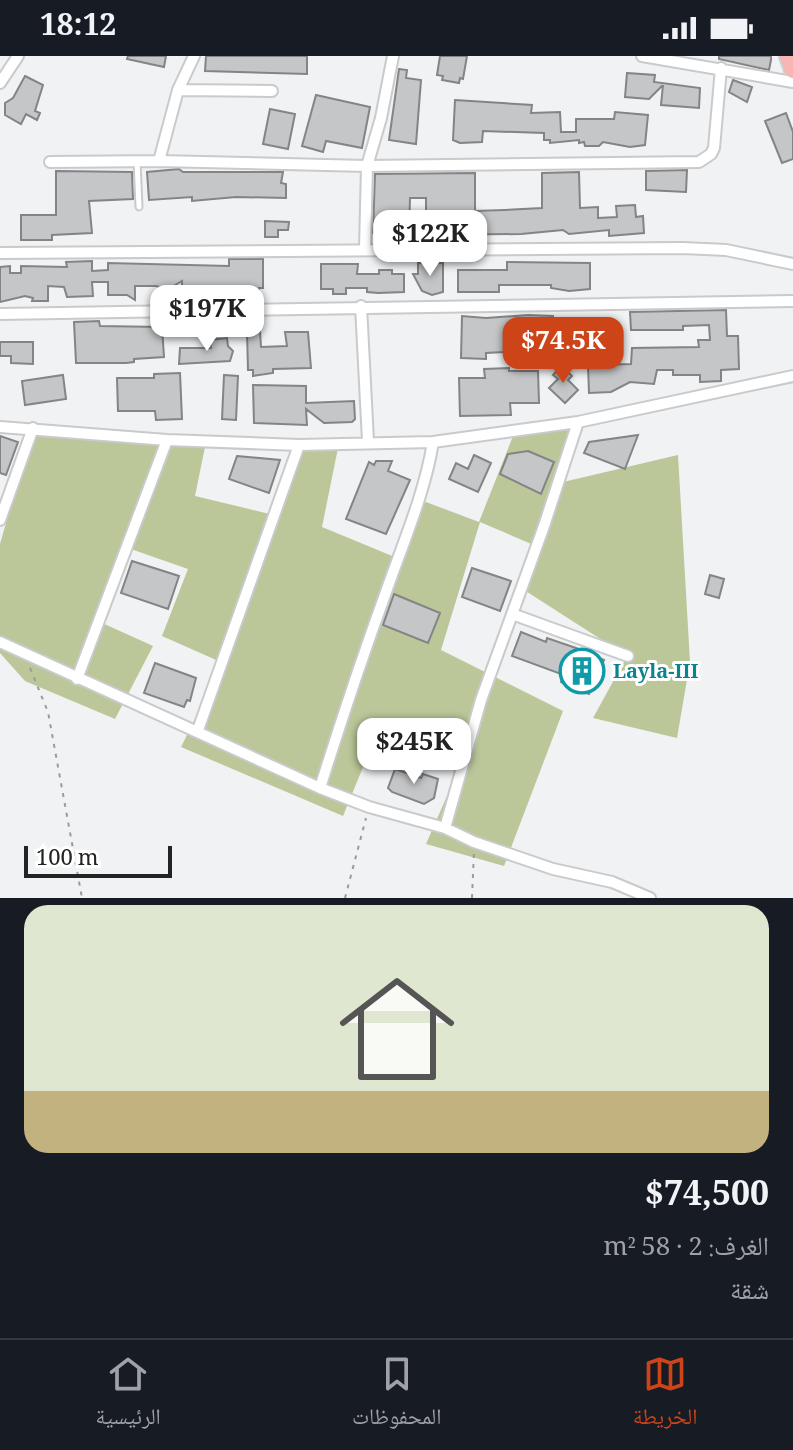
<!DOCTYPE html>
<html lang="ar">
<head>
<meta charset="utf-8">
<style>
	:root { --surface:#171b24; --page:#20242c; --text:#f1f3f6; --muted:#9ea1a6; --line:#363941; --accent:#cc4417 }
	body { margin:0; font-family:Georgia,"Noto Naskh Arabic",serif; background:var(--page); color:var(--text); direction:rtl; height:100vh; display:flex; flex-direction:column; font-size:30px; white-space:nowrap }
	* { box-sizing:border-box; margin:0 }
	p { font-size:26px; color:var(--muted) }
	.icon { flex:none; width:44px; height:44px; fill:none; stroke:currentColor; stroke-width:2; stroke-linecap:round; stroke-linejoin:round }
	.map { position:relative; height:842px; overflow:hidden; direction:ltr }
	.sheet { display:flex; flex-direction:column; background:var(--surface); flex:1 }
	.sheet>* { flex:none }
	.scale { position:absolute; left:24px; bottom:20px; width:148px; box-sizing:border-box; padding-left:8px; border:4px solid #222323; border-top:0; font-size:22px; line-height:28px; white-space:nowrap; color:#222323; -webkit-text-stroke:6px #fff; paint-order:stroke }
	.price { position:absolute; translate:-50% -68px; padding:0 18px; border-radius:16px; background:#fff; color:#222; font-size:26px; line-height:52px; filter:drop-shadow(0 2px 4px #0008) }
	.price::after { content:''; position:absolute; left:50%; top:48px; width:24px; height:18px; margin-left:-12px; background:inherit; clip-path:polygon(0 0,100% 0,50% 100%) }
	.price.selected { background:var(--accent); color:#fff }
	ul { padding:0; list-style:none }
	li { display:grid; align-content:center; gap:16px; height:424px; padding:0 24px }
	li span { display:grid; place-items:center; height:248px; border-radius:24px; color:#555 }
	li>.icon { margin-inline-start:auto }
	span .icon { width:144px; height:144px; fill:#fffc; stroke-width:1 }
	li b { font-size:34px }
	.status { display:flex; justify-content:space-between; align-items:center; height:56px; padding:0 40px; background:var(--surface); direction:ltr }
	.status svg { height:22px; fill:currentColor }
	.tab-bar { display:flex; justify-content:space-around; align-items:center; height:112px; border-top:2px solid var(--line); background:var(--surface); font-size:22px; color:var(--muted) }
	.tab-bar a { display:grid; justify-items:center; gap:4px }
	.tab-bar .selected { color:var(--accent) }
	.map>svg:first-child { display:block }
	.green { fill:#bbc699 }
	.building { fill:#c4c6c8; stroke:#838486; stroke-width:2 }
	.lines { fill:none; stroke-linecap:round; stroke-linejoin:round }
	.lane-casing { stroke:#c8cacc; stroke-width:9 }
	.street-casing { stroke:#c8cacc; stroke-width:14 }
	.primary-casing { stroke:#cecfcf; stroke-width:20 }
	.path { stroke:#9a9b9c; stroke-width:2; stroke-dasharray:4 6; stroke-linecap:butt }
	.lane { stroke:#fff; stroke-width:5 }
	.street { stroke:#fff; stroke-width:10 }
	.primary { stroke:#f7b6b3; stroke-width:16 }
	.labels { text-anchor:middle; stroke-width:6; stroke-linejoin:round; paint-order:stroke }
	.culture-label { font-size:20px; font-weight:bold; fill:#0d838f; stroke:#fff; text-anchor:start }
</style>
</head>
<body>
<div class="status"><b>18:12</b><svg viewBox="0 0 49 12"><path d="M0 12V9h3v3zM5 12V6h3v6zM10 12V3h3v9zM15 12V0h3v12zM26 1h20v11H26zM47 4h2v5h-2z"/></svg></div>
<div class="map">
<svg width="793" height="842" viewBox="0 0 793 842">
	<rect width="100%" height="100%" fill="#f0f2f4"/>
	<path class="green" d="M 578,366 L 559,427 L 678,399 L 690,606 L 677,682 L 593,662 L 627,600 L 521,532 L 536,490 L 480,466 L 441,594 L 563,655 L 504,810 L 426,788 L 464,701 L 377,677 L 343,760 L 181,691 L 223,607 L 162,580 L 188,513 L 128,492 L 100,566 L 153,590 L 115,663 L 25,625 L 0,597 L 0,488 L 33,372 L 206,386 L 195,440 L 274,459 L 299,389 L 339,387 L 322,471 L 397,502 L 418,443 L 479,466 L 515,375 Z"/>
	<path class="building" d="M 128,0 L 166,0 L 164,11 L 127,3 Z
		M 206,0 L 307,0 L 307,18 L 205,15 Z
		M 440,0 L 467,0 L 463,23 L 460,22 L 459,27 L 442,24 L 443,20 L 437,19 Z
		M 719,0 L 771,0 L 771,4 L 769,14 L 719,3 Z
		M 399,13 L 407,14 L 406,22 L 421,24 L 416,88 L 389,84 Z
		M 627,17 L 655,19 L 654,26 L 700,32 L 699,52 L 661,49 L 663,29 L 649,43 L 625,41 Z
		M 25,20 L 43,29 L 35,55 L 40,57 L 37,64 L 26,58 L 21,68 L 5,59 L 5,47 L 13,42 Z
		M 733,24 L 752,31 L 747,46 L 729,36 Z
		M 316,39 L 370,51 L 362,92 L 326,85 L 323,96 L 302,90 Z
		M 455,44 L 532,49 L 531,57 L 560,56 L 561,76 L 576,76 L 576,63 L 614,63 L 615,56 L 648,59 L 645,89 L 630,91 L 603,86 L 599,90 L 585,90 L 584,86 L 579,87 L 579,84 L 550,87 L 550,84 L 544,84 L 544,77 L 483,75 L 482,86 L 460,87 L 453,84 Z
		M 270,53 L 295,58 L 288,93 L 263,88 Z
		M 786,57 L 793,76 L 793,103 L 782,107 L 765,65 Z
		M 179,113 L 183,116 L 283,116 L 281,127 L 286,128 L 286,142 L 236,141 L 192,145 L 192,141 L 149,144 L 147,116 Z
		M 687,114 L 686,136 L 646,134 L 646,115 Z
		M 56,115 L 132,116 L 133,143 L 89,145 L 92,177 L 52,179 L 52,184 L 21,184 L 21,159 L 56,159 Z
		M 579,116 L 580,152 L 598,151 L 598,162 L 617,161 L 616,150 L 635,149 L 636,161 L 643,160 L 644,177 L 609,180 L 609,174 L 569,178 L 563,174 L 521,178 L 426,179 L 426,142 L 410,142 L 409,178 L 373,177 L 375,118 L 475,117 L 475,155 L 504,154 L 542,152 L 542,117 Z
		M 265,165 L 289,166 L 288,174 L 278,174 L 278,181 L 265,181 Z
		M 229,203 L 263,203 L 263,232 L 259,232 L 259,240 L 182,237 L 182,225 L 167,234 L 156,230 L 135,230 L 135,244 L 127,239 L 108,239 L 108,226 L 92,226 L 93,240 L 67,241 L 64,231 L 48,230 L 48,245 L 32,245 L 33,242 L 25,240 L 0,246 L 0,211 L 10,210 L 10,217 L 21,217 L 21,210 L 67,211 L 66,206 L 92,205 L 92,215 L 108,214 L 108,207 L 229,210 Z
		M 507,206 L 590,207 L 590,233 L 569,235 L 551,232 L 551,229 L 499,229 L 499,236 L 458,236 L 458,214 L 507,214 Z
		M 418,207 L 443,207 L 443,236 L 432,239 L 422,235 L 413,218 L 418,218 Z
		M 321,208 L 358,208 L 357,218 L 379,218 L 379,214 L 392,214 L 392,218 L 404,218 L 404,236 L 378,237 L 367,236 L 367,232 L 346,232 L 346,238 L 333,238 L 333,233 L 321,233 Z
		M 726,254 L 727,280 L 738,280 L 739,313 L 721,314 L 721,325 L 700,326 L 700,319 L 673,319 L 673,314 L 657,314 L 654,328 L 630,326 L 611,336 L 589,337 L 588,309 L 631,308 L 632,292 L 699,291 L 698,284 L 710,284 L 709,269 L 683,270 L 683,274 L 631,274 L 630,256 Z
		M 528,259 L 553,260 L 553,294 L 504,293 L 504,296 L 486,297 L 486,303 L 461,302 L 462,260 L 486,262 Z
		M 99,265 L 100,270 L 162,271 L 164,301 L 134,303 L 134,306 L 126,307 L 76,307 L 74,266 Z
		M 260,275 L 261,291 L 287,290 L 285,276 L 308,276 L 311,312 L 273,313 L 273,317 L 253,320 L 253,314 L 248,314 L 247,276 Z
		M 227,282 L 228,290 L 233,295 L 230,305 L 179,308 L 180,292 L 211,292 L 210,284 Z
		M 0,286 L 33,286 L 33,308 L 11,307 L 11,300 L 0,300 Z
		M 562,310 L 572,320 L 568,324 L 578,334 L 565,347 L 549,332 L 558,323 L 553,319 Z
		M 509,312 L 509,315 L 538,315 L 539,347 L 510,347 L 511,359 L 460,360 L 459,322 L 485,322 L 484,313 Z
		M 180,317 L 182,363 L 156,364 L 155,355 L 118,355 L 117,322 L 154,322 L 154,318 Z
		M 63,319 L 66,343 L 25,349 L 22,325 Z
		M 224,319 L 238,320 L 236,364 L 222,363 Z
		M 253,329 L 306,330 L 306,347 L 354,345 L 355,363 L 352,366 L 324,367 L 306,353 L 307,369 L 254,367 Z
		M 638,379 L 625,413 L 584,397 L 589,386 Z
		M 0,380 L 18,386 L 6,419 L 0,417 Z
		M 528,395 L 554,406 L 541,438 L 500,418 L 508,398 Z
		M 474,399 L 491,407 L 478,436 L 449,423 L 456,407 L 468,413 Z
		M 237,400 L 280,404 L 269,437 L 229,423 Z
		M 376,405 L 392,405 L 388,415 L 410,424 L 386,478 L 346,463 L 369,406 L 374,409 Z
		M 132,505 L 179,520 L 168,553 L 121,537 Z
		M 472,512 L 511,525 L 500,555 L 462,541 Z
		M 710,519 L 724,523 L 719,542 L 705,538 Z
		M 394,538 L 440,557 L 428,587 L 383,569 Z
		M 521,576 L 546,586 L 547,582 L 576,592 L 604,604 L 589,638 L 561,626 L 564,619 L 512,600 Z
		M 155,607 L 196,622 L 190,645 L 187,644 L 184,651 L 144,637 Z
		M 395,713 L 421,722 L 423,718 L 438,723 L 434,742 L 424,748 L 392,736 L 388,732 Z"/>
	<g class="lines">
		<g class="lane-casing">
			<path id="lane" d="M 137,105 L 139,151"/>
		</g>
		<g class="street-casing">
			<path id="street" d="M 642,0 L 793,26
				M 0,27 L 18,0
				M 178,34 L 272,35
				M 159,105 L 178,34 L 194,0
				M 50,106 L 159,105 L 367,110 L 699,106 L 711,98 L 714,92 L 721,12
				M 365,193 L 367,110 L 381,62 L 393,0
				M 0,197 L 683,192 L 726,194 L 793,208
				M 361,250 L 368,385
				M 0,258 L 793,245
				M 0,371 L 167,384 L 299,389 L 433,386 L 578,366 L 793,320
				M 0,464 L 33,372
				M 512,558 L 628,600
				M 0,586 L 320,732 L 369,751 L 445,772 L 474,786 L 553,813 L 612,826 L 650,842
				M 77,623 L 167,384
				M 198,674 L 299,389
				M 320,732 C 341,665 363,599 387,533 C 404,485 425,436 433,386
				M 445,772 L 481,644 L 544,470 L 578,366"/>
		</g>
		<g class="primary-casing">
			<path id="primary" d="M 788,0 L 793,14"/>
		</g>
		<path class="path" d="M 30,612 L 48,656 L 82,842
			M 345,842 L 366,762
			M 472,842 L 474,795"/>
		<use href="#lane" class="lane"/>
		<use href="#street" class="street"/>
		<use href="#primary" class="primary"/>
	</g>
	<defs>
		<g id="building-ring" transform="scale(2.3)"><circle r="9.5" fill="#fff" stroke="#0f9aa8" stroke-width="1.5"/><path d="M-4-6H4V6H1V3H-1V6H-4ZM-2.5-4.3h1.7v1.8h-1.7ZM.8-4.3h1.7v1.8H.8ZM-2.5-1h1.7V.8h-1.7ZM.8-1h1.7V.8H.8Z" fill="#0f9aa8"/></g>
	</defs>
	<g fill-rule="evenodd">
		<use href="#building-ring" x="582" y="615"/>
	</g>
	<g class="labels">
		<g class="culture-label">
			<text x="613" y="622">Layla-III</text>
		</g>
	</g>
</svg>
<div class="scale">100 m</div>
<b class="price" style="left:430px;top:222px">$122K</b>
<b class="price" style="left:207px;top:297px">$197K</b>
<b class="price selected" style="left:563px;top:329px">$74.5K</b>
<b class="price" style="left:414px;top:730px">$245K</b>
</div>
<section class="sheet">
<ul>
<li><span style="background:linear-gradient(#dfe7d0 75%,#c2b280 0)"><svg class="icon" aria-label="home" viewBox="0 0 24 24"><path d="M3 11l9-7 9 7M6 9v11h12V9"/></svg></span><div><b>$74,500</b><p>الغرف: 2 · 58 m²</p><p>شقة</p></div></li>
</ul>
</section>
<nav class="tab-bar">
<a class="selected"><svg class="icon" aria-label="map" viewBox="0 0 24 24"><path d="M3 6l6-2 6 2 6-2v14l-6 2-6-2-6 2zM9 4v14M15 6v14"/></svg>الخريطة</a>
<a><svg class="icon" aria-label="saved" viewBox="0 0 24 24"><path d="M7 4h10v16l-5-4-5 4z"/></svg>المحفوظات</a>
<a><svg class="icon" aria-label="home" viewBox="0 0 24 24"><path d="M3 11l9-7 9 7M6 9v11h12V9"/></svg>الرئيسية</a>
</nav>
</body>
</html>
